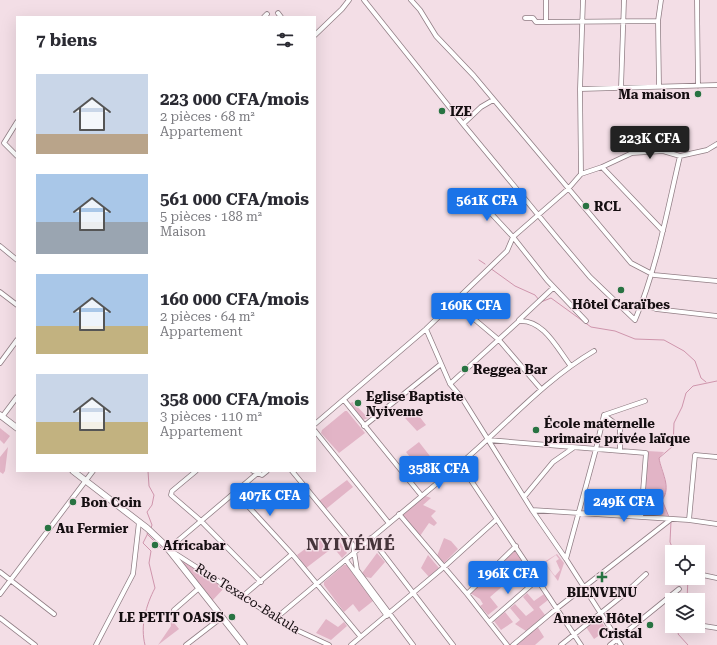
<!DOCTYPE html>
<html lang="fr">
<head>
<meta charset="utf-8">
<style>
	:root { --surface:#fff; --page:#f2f2f3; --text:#2b2b33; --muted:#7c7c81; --accent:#1a73e8 }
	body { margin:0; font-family:"Roboto Serif",serif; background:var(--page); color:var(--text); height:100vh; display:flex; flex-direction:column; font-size:15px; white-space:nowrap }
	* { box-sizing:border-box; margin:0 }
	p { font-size:13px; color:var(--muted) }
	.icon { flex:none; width:22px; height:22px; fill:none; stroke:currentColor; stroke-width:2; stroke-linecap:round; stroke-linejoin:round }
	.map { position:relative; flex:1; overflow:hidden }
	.panel { position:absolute; left:16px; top:16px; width:300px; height:456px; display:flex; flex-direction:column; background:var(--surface); border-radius:0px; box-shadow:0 4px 16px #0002 }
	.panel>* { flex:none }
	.controls { position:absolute; left:665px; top:545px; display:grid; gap:8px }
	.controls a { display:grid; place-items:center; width:40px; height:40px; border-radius:0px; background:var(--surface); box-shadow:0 4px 16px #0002; font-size:20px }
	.price { position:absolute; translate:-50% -34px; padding:0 9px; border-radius:4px; background:var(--accent); color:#fff; font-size:13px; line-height:26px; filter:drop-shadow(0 1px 2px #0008) }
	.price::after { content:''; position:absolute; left:50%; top:24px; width:12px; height:9px; margin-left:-6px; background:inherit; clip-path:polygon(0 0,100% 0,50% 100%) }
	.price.selected { background:#222; color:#fff }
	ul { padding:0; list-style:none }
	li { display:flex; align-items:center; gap:12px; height:100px; padding:0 20px }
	li span { display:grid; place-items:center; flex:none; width:112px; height:80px; border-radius:0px; color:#555 }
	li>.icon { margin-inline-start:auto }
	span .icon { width:48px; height:48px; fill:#fffc; stroke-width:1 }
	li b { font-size:17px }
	h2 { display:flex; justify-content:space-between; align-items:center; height:48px; padding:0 20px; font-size:17px }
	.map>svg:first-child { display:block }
	.green { fill:#e2b4c6; fill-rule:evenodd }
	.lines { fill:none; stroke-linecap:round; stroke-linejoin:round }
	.stream { stroke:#cf95ac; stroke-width:1 }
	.minor-casing { stroke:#917e85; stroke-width:5.5 }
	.secondary-casing { stroke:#917e85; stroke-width:7 }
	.minor { stroke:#fff; stroke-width:4 }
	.secondary { stroke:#fff; stroke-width:5.5 }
	.poi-dot { fill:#287342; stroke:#f3dee6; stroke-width:1.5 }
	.labels { text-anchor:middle; stroke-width:3; stroke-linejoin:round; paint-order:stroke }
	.poi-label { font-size:13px; font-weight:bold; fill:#150e11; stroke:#f3dee6; text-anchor:start }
	.street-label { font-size:13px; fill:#150e11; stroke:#f3dee6 }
	.district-label { font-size:17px; font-weight:bold; letter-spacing:1px; fill:#46353b; stroke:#f3dee6 }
</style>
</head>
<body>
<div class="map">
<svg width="717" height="645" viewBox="0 0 717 645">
	<rect width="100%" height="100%" fill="#f3dee6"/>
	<path class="green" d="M 353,402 L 368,418 L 363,420 L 350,403 Z
		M 345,411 L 347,411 L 365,433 L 339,453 L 321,433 L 322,430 Z
		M 415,411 L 426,425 L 417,431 L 405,418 Z
		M 0,428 L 10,436 L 4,444 L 0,440 Z
		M 419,442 L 440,469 L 428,480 L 406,452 Z
		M 8,447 L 5,471 L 3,474 L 0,472 L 0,457 Z
		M 647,451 L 664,452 L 659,458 C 660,472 672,486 662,500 L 668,516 L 643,514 Z
		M 347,480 L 353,487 L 326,509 L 319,501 Z
		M 423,495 L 431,498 L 423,505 L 436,511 L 431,516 L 437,523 L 434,526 L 429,523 L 420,536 L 403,516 L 403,513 Z
		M 321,537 L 331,549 L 306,568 L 297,555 Z
		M 444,538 L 451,541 L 458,549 L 443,564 L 437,556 Z
		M 340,542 L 347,553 L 342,558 L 333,547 Z
		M 515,549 L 534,578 L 527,584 L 518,573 L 490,597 L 498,607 L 488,615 L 480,606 L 483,604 L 480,599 L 470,593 Z
		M 377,553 L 385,562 L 371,578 L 360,576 Z
		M 557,554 L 564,563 L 558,581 L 544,562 ZM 556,555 L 559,559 L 556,561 L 560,570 L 555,576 L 545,563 Z
		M 428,555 L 439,568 L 429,577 L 421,568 Z
		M 179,562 L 188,562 L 225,587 L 211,602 Z
		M 344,565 L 347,565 L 373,601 L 359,612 L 353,604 L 344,612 L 324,585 L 324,582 Z
		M 527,593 L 534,601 L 544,594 L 548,600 L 539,607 L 545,615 L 526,631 L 515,624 L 520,620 L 510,608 L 515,604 L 526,616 L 534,610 L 523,597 Z
		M 505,612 L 513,622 L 501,630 L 494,621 Z
		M 598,617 L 607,630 L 594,639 L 586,627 Z
		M 170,618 L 179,629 L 158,645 L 171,626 Z
		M 326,619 L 338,627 L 344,622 L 347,626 L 331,640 L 316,633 Z
		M 537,626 L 544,637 L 535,645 L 513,645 Z"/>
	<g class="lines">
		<path class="stream" d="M 479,260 L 485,264
			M 490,268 L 515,286 L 535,295 L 539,300
			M 541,302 L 551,298 L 591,327 L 615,331 L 635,339 L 664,340 L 684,351 L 695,361 L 701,378 L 706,382
			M 148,471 L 149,486 L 154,495 L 152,505 L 147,512 L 152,525 L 151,528
			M 669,517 L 662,500 C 672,487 661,472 659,458 L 673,446 L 674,423 L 682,407 L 686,393 L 693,386 L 717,381
			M 671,521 L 670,542 L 674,552
			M 147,534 L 161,548
			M 687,600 L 688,578
			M 681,626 L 678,634 L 688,645
			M 145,645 C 140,626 146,605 155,588 L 149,563 L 151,551 L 143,543 L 148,533"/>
		<g class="minor-casing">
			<path id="minor" d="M 364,0 L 463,124 L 558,239 L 590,277 L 635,320 C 657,268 667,211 680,156
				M 411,0 L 420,10 L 436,36 L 474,76 L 631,263 L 654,275 L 717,281
				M 546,0 L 546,22
				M 697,0 L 698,86
				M 278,13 L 281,17
				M 264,17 L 267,14
				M 525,18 L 533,18 L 536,22 L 546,22 L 658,21
				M 315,35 L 342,9 L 349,0
				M 659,86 L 658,21 L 661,0
				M 621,88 L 624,0
				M 580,89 L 717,85
				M 17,122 L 4,143 L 17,156
				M 463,124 L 481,107 L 493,100
				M 602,167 L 663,231
				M 581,174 L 602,167 L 632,153 L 663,151 L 680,156 L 707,150 L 717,144
				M 473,194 L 513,237 L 547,280 L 586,321
				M 0,246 L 17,260
				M 0,292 L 17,305
				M 644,298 L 650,307 L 656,309 L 717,316
				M 454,302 L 499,340 L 541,389
				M 519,320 L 553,288
				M 426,329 L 450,384 L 462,398 L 532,510 L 566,559 L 621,645
				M 0,363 L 17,340
				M 450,384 L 519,321 C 543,319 557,348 570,365
				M 344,400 L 421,495
				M 604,415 L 620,427 L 620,451
				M 2,417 L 17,397
				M 315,424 L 426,329 L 507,251 L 513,237 L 568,189 L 581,174 L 580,89 L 583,0
				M 364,426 L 441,364
				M 315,431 L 388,522
				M 488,440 L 646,453 L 641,517
				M 460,464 L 581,645
				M 196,471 L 172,491 L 171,495 L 200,520 L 261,582
				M 253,471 L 262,475 L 267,471
				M 260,471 L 168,549 L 290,627 L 329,645
				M 292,471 L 353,545 L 357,570 L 413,645
				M 235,492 L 292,554 L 360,636
				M 524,497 L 553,462 L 573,448
				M 532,510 L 689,520 L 717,524
				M 399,514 L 467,594 L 507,645
				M 689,520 L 695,455 L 717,457
				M 371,538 L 453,645
				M 566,559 L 596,449 L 604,415 L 645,401
				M 346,560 L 387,616
				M 0,572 L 54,614
				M 698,574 L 717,578
				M 0,594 L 93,471
				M 467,594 L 516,546
				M 243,596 L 292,554
				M 174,610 L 198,589
				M 0,618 L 35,645
				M 276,618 C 337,567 399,515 460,464 C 505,426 543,381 594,351
				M 489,622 L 537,580
				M 704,626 L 717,628
				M 96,645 L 133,574 L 139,522
				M 186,645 L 221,618
				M 351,645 L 444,567 L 497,519
				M 513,645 L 556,609 L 670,520
				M 561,645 L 622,596 L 646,574
				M 610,645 L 679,589"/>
		</g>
		<g class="secondary-casing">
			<path id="secondary" d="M 0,415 L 17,428
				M 73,471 L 147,528 L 165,545 L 244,645"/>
		</g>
		<use href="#minor" class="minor"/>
		<use href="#secondary" class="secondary"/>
	</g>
	<g class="poi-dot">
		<circle cx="698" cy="94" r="4"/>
		<circle cx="442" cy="111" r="4"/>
		<circle cx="586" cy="206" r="4"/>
		<circle cx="621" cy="290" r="4"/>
		<circle cx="465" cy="369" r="4"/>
		<circle cx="358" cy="403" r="4"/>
		<circle cx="536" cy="430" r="4"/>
		<circle cx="73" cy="502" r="4"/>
		<circle cx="48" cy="528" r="4"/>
		<circle cx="155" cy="545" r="4"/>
		<path d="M600 571h4v4h4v4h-4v4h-4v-4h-4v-4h4z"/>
		<circle cx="232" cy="617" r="4"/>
		<circle cx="650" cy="625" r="4"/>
	</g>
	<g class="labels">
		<g class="poi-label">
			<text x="690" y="99" text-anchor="end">Ma maison</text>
			<text x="450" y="116">IZE</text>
			<text x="594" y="211">RCL</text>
			<text x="621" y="309" text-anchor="middle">Hôtel Caraïbes</text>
			<text x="473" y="374">Reggea Bar</text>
			<text x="366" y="401">Eglise Baptiste<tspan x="366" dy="15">Nyiveme</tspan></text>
			<text x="544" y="428">École maternelle<tspan x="544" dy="15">primaire privée laïque</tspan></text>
			<text x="81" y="507">Bon Coin</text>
			<text x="56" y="533">Au Fermier</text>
			<text x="163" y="550">Africabar</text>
			<text x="602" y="597" text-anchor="middle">BIENVENU</text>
			<text x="224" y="622" text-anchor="end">LE PETIT OASIS</text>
			<text x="642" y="623" text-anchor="end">Annexe Hôtel<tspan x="642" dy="15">Cristal</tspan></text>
		</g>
		<g class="street-label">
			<text transform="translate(248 598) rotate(32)" y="5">Rue Texaco-Bakula</text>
		</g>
		<g class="district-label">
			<text x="351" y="550">NYIVÉMÉ</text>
		</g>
	</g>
</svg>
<div class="controls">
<a><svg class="icon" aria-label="locate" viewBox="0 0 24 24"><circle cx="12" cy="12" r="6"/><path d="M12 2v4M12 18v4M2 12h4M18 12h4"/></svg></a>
<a><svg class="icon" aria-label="layers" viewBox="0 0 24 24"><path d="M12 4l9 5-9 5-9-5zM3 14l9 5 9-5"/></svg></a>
</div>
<b class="price selected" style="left:650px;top:160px">223K CFA</b>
<b class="price" style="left:487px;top:222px">561K CFA</b>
<b class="price" style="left:471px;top:327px">160K CFA</b>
<b class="price" style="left:439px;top:490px">358K CFA</b>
<b class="price" style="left:270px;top:517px">407K CFA</b>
<b class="price" style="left:624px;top:523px">249K CFA</b>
<b class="price" style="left:508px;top:595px">196K CFA</b>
<section class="panel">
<h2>7 biens<svg class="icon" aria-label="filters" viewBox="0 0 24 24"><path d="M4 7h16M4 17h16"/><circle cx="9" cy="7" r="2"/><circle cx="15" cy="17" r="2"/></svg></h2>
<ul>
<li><span style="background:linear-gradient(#c9d6e8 75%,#b9a48a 0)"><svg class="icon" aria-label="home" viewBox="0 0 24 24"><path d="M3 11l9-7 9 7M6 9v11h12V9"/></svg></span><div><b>223 000 CFA/mois</b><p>2 pièces · 68 m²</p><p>Appartement</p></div></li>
<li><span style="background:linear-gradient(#a9c7e8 60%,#9aa5b1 0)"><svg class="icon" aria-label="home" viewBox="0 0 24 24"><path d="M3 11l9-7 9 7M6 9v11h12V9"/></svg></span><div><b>561 000 CFA/mois</b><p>5 pièces · 188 m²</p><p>Maison</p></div></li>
<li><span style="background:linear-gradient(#a9c7e8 65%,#c2b280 0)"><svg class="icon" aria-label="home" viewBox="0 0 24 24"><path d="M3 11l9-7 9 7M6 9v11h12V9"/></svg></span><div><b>160 000 CFA/mois</b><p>2 pièces · 64 m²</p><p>Appartement</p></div></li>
<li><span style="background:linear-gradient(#c9d6e8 60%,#c2b280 0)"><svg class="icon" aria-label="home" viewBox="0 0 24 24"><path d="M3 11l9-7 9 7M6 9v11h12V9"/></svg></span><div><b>358 000 CFA/mois</b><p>3 pièces · 110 m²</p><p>Appartement</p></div></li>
</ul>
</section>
</div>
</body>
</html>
